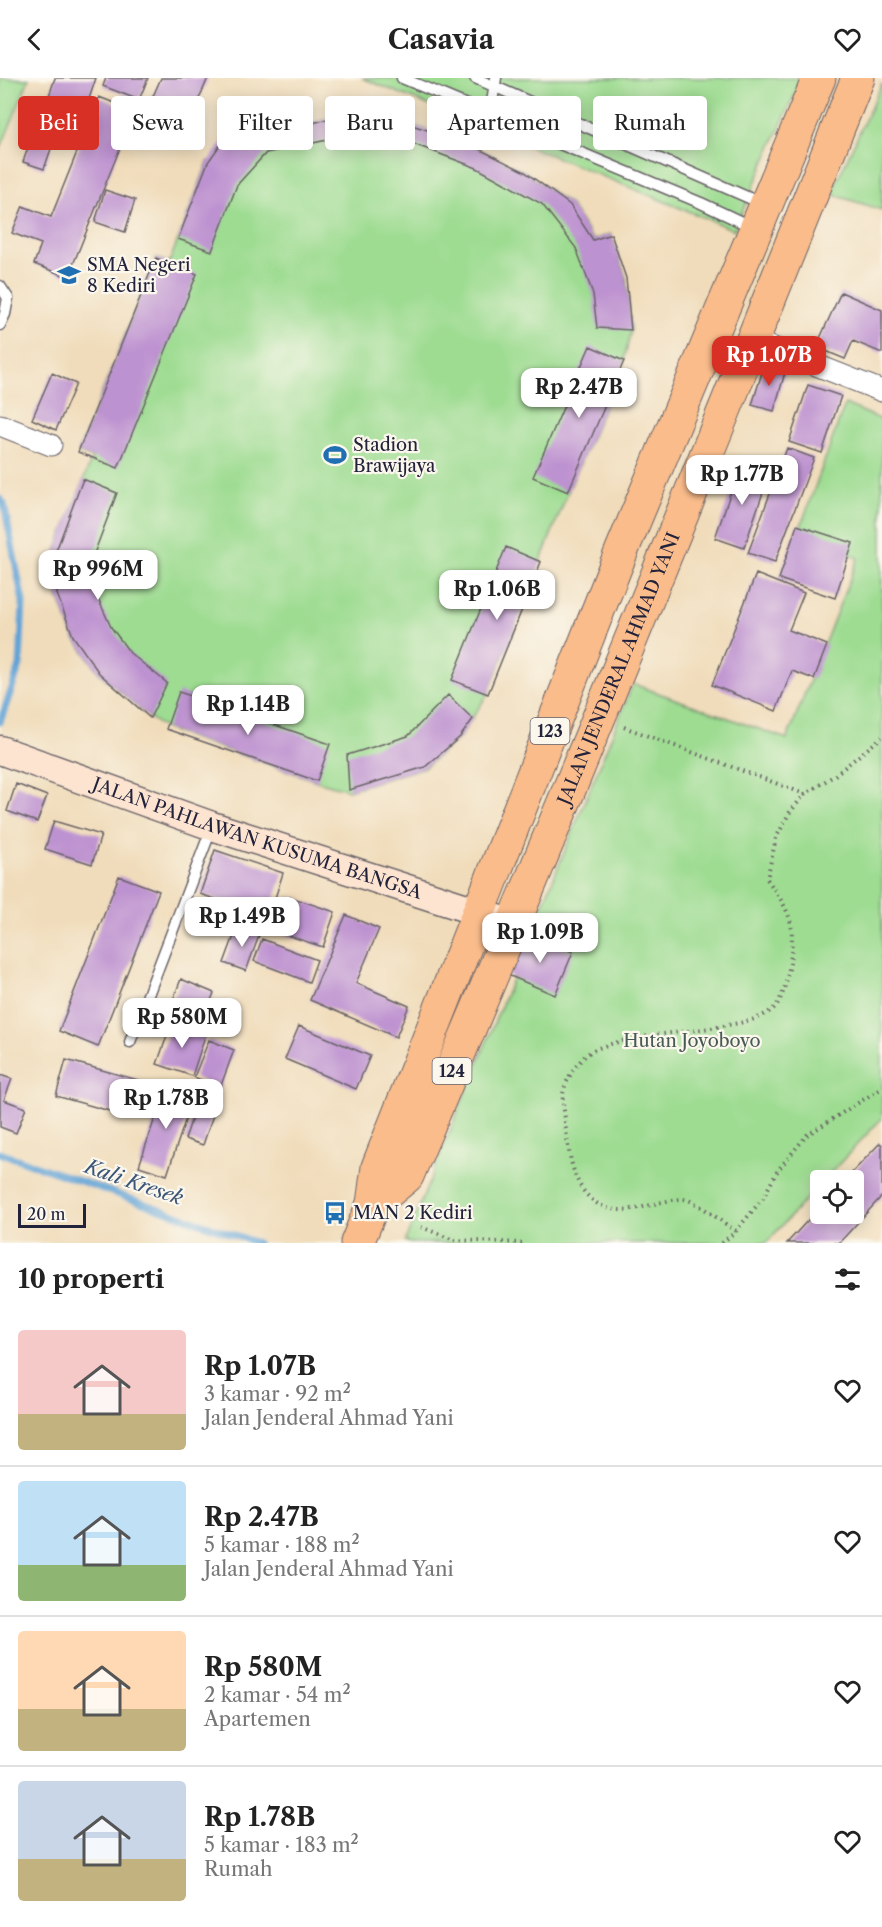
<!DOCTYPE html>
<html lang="id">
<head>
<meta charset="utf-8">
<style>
	:root { --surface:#fff; --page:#f6f6f6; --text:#222; --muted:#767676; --line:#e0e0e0; --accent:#d93025 }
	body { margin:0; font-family:"Libre Caslon Text",serif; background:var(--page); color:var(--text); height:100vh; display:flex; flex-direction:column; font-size:22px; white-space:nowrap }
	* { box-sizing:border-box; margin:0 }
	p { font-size:20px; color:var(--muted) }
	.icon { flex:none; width:33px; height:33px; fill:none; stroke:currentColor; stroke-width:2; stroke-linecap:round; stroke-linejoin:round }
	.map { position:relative; height:1165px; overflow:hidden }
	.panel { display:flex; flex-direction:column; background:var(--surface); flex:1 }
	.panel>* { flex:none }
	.banner { position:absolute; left:18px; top:18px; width:846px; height:54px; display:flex; gap:12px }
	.tools { position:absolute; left:810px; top:1092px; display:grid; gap:12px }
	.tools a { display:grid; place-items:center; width:54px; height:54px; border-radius:6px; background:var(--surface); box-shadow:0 3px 15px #0003; font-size:30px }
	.scale { position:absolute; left:18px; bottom:15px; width:68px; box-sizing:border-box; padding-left:6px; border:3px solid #22223b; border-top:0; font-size:16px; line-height:21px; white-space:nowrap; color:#22223b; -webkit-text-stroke:4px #fbf7ec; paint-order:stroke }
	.price { position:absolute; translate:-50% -51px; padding:0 14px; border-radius:12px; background:#fff; color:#222; font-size:20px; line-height:39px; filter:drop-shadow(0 2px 3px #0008) }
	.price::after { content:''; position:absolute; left:50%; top:36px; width:18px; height:14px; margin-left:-9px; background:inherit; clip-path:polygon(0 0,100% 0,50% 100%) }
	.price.active { background:var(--accent); color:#fff }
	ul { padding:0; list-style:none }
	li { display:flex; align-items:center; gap:18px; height:150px; padding:0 18px }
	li+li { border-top:2px solid var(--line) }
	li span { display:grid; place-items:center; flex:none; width:168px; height:120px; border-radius:6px; color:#555 }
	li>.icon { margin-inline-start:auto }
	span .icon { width:72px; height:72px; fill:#fffc; stroke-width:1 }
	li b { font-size:26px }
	h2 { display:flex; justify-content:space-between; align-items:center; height:72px; padding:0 18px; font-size:26px }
	.pill { padding:0 21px; border-radius:6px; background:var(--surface); box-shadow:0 3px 15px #0003; font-size:21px; line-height:54px }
	.pill.active { background:var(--accent); color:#fff }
	header { display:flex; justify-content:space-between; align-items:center; height:78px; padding:0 18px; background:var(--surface); font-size:27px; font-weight:700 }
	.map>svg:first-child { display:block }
	.green { fill:#9ddc91; stroke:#607f66; stroke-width:1.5 }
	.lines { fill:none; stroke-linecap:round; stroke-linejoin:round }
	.stream { stroke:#61a3d5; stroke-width:7 }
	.building { fill:#bd92d0 }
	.lane-casing { stroke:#6a6367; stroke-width:13 }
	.street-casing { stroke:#6a6367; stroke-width:23 }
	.secondary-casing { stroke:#6a6367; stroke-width:31 }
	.primary-casing { stroke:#6a6367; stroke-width:35 }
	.path { stroke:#6a6367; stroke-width:4; stroke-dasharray:1.5 4.5; stroke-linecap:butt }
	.lane { stroke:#fff; stroke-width:10 }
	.street { stroke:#fff; stroke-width:21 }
	.secondary { stroke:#fde4d1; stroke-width:28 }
	.primary { stroke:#fabc8b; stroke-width:33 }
	.labels { text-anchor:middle; stroke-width:4.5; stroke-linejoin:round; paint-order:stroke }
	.shield { fill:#fbf7ec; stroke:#636270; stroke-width:1.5 }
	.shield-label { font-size:16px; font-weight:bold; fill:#22223b }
	.poi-label { font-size:18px; fill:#22223b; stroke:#fbf7ec; text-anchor:start }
	.street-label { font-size:18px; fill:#22223b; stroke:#fbf7ec }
	.park-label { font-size:18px; fill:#475a55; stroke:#fbf7ec }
	.water-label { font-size:20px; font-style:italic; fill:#3b5679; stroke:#fbf7ec }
</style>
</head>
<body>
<header><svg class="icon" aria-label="back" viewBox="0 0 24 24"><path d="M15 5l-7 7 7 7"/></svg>Casavia<svg class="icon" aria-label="heart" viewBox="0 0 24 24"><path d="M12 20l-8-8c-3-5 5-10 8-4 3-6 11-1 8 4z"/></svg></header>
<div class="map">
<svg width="882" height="1165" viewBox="0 0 882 1165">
	<rect width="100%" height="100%" fill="#fbf7ec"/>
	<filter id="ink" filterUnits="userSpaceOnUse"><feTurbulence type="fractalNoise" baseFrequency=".0167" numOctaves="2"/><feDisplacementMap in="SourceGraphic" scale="12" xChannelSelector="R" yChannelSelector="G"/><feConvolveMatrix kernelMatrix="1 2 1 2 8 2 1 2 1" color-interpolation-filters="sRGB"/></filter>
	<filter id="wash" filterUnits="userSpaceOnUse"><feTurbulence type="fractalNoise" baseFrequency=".008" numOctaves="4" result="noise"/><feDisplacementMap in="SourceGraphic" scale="24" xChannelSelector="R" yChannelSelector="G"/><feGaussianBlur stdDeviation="1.35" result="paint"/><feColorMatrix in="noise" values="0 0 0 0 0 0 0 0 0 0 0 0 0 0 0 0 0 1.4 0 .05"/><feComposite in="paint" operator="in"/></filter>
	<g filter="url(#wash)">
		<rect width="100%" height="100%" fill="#f0dcba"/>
		<path class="green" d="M 0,0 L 29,1 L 0,72 Z
			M 362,0 L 802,0 L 734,152 Z
			M 882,5 L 882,132 L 831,116 Z
			M 256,37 L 276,55 L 331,40 L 396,42 L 465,64 L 525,94 L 570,127 L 593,162 L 611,156 L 626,200 L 631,252 L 624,283 L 568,414 L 488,616 L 460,659 L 425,689 L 349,712 L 317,703 L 166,651 L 150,640 L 99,595 L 73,558 L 57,516 L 56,473 L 92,380 L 78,374 L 156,180 L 169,185 L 208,84 Z
			M 845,326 L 882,342 L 882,1040 L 824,1102 L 820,1102 L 820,1106 L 766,1165 L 410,1165 L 405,1163 L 633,606 L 787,661 L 858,480 L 798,456 Z"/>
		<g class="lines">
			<path class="stream" d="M 0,421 L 4,426 L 23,524 L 20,587 L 0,644
				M 0,1075 L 257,1165"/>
		</g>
		<g id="blocks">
			<path class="building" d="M 55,0 L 96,0 L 77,57 L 40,45 Z
				M 106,0 L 148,0 L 139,22 L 103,8 Z
				M 161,0 L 208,0 L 187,49 L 147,32 Z
				M 99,19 L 135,33 L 68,199 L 34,186 L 41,166 L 12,155 L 23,128 L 51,139 Z
				M 256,37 L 276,55 L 331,40 L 396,42 L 465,64 L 525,94 L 570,127 L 593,162 L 611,156 L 626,200 L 631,252 L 597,250 L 593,216 L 576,170 L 542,126 L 477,90 L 411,65 L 346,58 L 266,75 L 237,107 L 212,173 L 178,161 L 208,84 L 225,60 Z
				M 31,61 L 52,68 L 44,91 L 23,84 Z
				M 105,112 L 135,122 L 125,154 L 95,144 Z
				M 156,180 L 197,196 L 118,390 L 78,374 Z
				M 841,214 L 882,232 L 882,275 L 853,263 L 845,281 L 816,269 Z
				M 590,268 L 624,283 L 568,414 L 533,399 Z
				M 765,285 L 786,291 L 774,333 L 752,327 Z
				M 52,295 L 76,306 L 56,352 L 32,341 Z
				M 808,307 L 841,318 L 822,375 L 789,364 Z
				M 787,370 L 814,380 L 775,484 L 748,475 Z
				M 740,387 L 769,397 L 744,470 L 715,460 Z
				M 83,401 L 117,415 L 92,481 L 97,518 L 111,549 L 130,575 L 167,605 L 150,640 L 99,595 L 73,558 L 57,516 L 56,473 Z
				M 797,447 L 853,465 L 835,520 L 779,501 Z
				M 506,469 L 541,484 L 488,616 L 452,602 Z
				M 756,496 L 804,515 L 789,552 L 827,567 L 814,601 L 792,593 L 776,633 L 712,607 Z
				M 179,614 L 330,666 L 317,703 L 166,651 Z
				M 448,617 L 473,641 L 460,659 L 425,689 L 349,712 L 347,677 L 408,658 Z
				M 16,706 L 47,718 L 37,744 L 7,733 Z
				M 54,743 L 101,757 L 92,786 L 45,771 Z
				M 215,772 L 283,795 L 269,839 L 200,816 Z
				M 119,798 L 159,813 L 98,969 L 59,953 Z
				M 290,819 L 335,834 L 323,869 L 277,854 Z
				M 346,837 L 379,851 L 356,905 L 409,928 L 396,959 L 310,922 Z
				M 238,847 L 260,855 L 246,893 L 224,885 Z
				M 526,854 L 573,874 L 555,917 L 508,897 Z
				M 262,861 L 317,882 L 309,904 L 254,883 Z
				M 181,901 L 214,915 L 204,940 L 171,927 Z
				M 172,944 L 206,955 L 192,998 L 157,986 Z
				M 299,948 L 370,978 L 356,1011 L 285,981 Z
				M 209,962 L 234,972 L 220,1010 L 194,999 Z
				M 66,982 L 145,1004 L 135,1040 L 56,1018 Z
				M 0,997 L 12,1001 L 4,1022 L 26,1030 L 16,1055 L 0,1049 Z
				M 166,1007 L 194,1016 L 167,1097 L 139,1088 Z
				M 198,1022 L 216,1028 L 203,1067 L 185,1061 Z
				M 880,1065 L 882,1067 L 882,1118 L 839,1165 L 787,1165 L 820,1129 L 820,1136 L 854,1136 L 854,1102 L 845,1102 Z"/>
		</g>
	</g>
	<g filter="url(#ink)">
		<use href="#blocks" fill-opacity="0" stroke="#6a6367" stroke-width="1.5"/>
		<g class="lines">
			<g class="lane-casing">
				<path id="lane" d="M 402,0 L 701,125 L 752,149
					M 475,0 L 763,126
					M 490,36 L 496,0
					M 0,208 L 8,220 L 5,236 L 0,247
					M 130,964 L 212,749"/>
			</g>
			<g class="street-casing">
				<path id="street" d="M 753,262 L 882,313
					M 0,347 L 51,367"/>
			</g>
			<g class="secondary-casing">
				<g id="secondary">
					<path id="s1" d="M 0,672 L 212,748 L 479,834 L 513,847"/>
				</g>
			</g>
			<g class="primary-casing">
				<g id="primary">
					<path id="s2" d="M 373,1126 L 407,1098 C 562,734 711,368 858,0"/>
					<path d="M 357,1165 L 373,1126 L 378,1089 L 622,472 L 819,0"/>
				</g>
			</g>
			<path class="path" d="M 624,649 L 805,716
				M 421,1149 L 454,1162 L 523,1165
				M 736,1153 C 722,1145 696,1121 682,1121 C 651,1122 619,1146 590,1120 C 571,1103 568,1068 565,1044 C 565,1035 562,1025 563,1017 C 564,1002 582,976 596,971 C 631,957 680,955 717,949 C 737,945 757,944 773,931 C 783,923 788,897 790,885 C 795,842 791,836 767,801 L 776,760 L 790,734 L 805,716 L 835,697 L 882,659
				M 722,1165 L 736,1153 L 763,1120 L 778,1092 L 807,1057 L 882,1010"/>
			<use href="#lane" class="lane"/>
			<use href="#street" class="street"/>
			<use href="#secondary" class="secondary"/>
			<use href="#primary" class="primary"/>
		</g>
	</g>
	<defs>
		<g id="school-bare" transform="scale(1.8)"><path d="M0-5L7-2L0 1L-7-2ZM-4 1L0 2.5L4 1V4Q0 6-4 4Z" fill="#1f6fb2" stroke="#fbf7ec" stroke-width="2.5" paint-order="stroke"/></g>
		<g id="stadium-bare" transform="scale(1.8)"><path d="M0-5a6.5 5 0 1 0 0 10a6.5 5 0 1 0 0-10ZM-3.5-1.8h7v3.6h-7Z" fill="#1f6fb2" stroke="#fbf7ec" stroke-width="2.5" paint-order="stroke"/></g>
		<g id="bus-bare" transform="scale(1.8)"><path d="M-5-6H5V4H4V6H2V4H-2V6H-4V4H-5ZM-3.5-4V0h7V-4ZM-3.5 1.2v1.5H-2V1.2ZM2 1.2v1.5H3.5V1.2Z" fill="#1f6fb2" stroke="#fbf7ec" stroke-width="2.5" paint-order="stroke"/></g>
	</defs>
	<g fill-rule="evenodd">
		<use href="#school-bare" x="69" y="197"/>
		<use href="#stadium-bare" x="335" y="377"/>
		<use href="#bus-bare" x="335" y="1135"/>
	</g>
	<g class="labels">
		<g class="shield">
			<rect x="530.5" y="640" width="39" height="26" rx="4.5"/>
			<rect x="432.5" y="980" width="39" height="26" rx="4.5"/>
		</g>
		<g class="shield-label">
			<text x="550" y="659">123</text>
			<text x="452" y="999">124</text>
		</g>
		<g class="poi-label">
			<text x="87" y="193">SMA Negeri<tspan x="87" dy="21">8 Kediri</tspan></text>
			<text x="353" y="373">Stadion<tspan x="353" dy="21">Brawijaya</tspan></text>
			<text x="353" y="1141">MAN 2 Kediri</text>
		</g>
		<g class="street-label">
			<text dy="6" stroke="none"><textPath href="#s2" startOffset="594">JALAN JENDERAL AHMAD YANI</textPath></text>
			<text dy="6" stroke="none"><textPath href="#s1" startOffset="272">JALAN PAHLAWAN KUSUMA BANGSA</textPath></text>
		</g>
		<g class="park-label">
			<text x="692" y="969">Hutan Joyoboyo</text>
		</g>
		<g class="water-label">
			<text transform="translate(134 1104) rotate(19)" y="7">Kali Kresek</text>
		</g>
	</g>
</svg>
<div class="tools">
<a><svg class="icon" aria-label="locate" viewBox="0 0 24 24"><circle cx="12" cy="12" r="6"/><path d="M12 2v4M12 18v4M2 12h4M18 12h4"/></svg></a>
</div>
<div class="scale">20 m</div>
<b class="price active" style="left:769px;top:309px">Rp 1.07B</b>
<b class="price" style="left:579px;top:341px">Rp 2.47B</b>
<b class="price" style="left:742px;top:428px">Rp 1.77B</b>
<b class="price" style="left:98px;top:523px">Rp 996M</b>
<b class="price" style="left:497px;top:543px">Rp 1.06B</b>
<b class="price" style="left:248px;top:658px">Rp 1.14B</b>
<b class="price" style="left:242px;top:870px">Rp 1.49B</b>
<b class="price" style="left:540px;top:886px">Rp 1.09B</b>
<b class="price" style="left:182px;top:971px">Rp 580M</b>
<b class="price" style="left:166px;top:1052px">Rp 1.78B</b>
<div class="banner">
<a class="pill active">Beli</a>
<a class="pill">Sewa</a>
<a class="pill">Filter</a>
<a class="pill">Baru</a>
<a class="pill">Apartemen</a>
<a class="pill">Rumah</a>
</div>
</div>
<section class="panel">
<h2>10 properti<svg class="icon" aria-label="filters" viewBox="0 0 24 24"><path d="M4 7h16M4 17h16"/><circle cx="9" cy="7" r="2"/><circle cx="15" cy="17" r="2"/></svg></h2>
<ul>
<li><span style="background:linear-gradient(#f6c9c9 70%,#c2b280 0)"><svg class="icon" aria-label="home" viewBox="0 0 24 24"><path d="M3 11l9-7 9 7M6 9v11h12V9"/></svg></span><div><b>Rp 1.07B</b><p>3 kamar · 92 m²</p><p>Jalan Jenderal Ahmad Yani</p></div><svg class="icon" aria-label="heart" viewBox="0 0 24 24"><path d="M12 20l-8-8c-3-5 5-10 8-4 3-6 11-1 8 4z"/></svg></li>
<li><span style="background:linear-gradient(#bfe0f5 70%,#8fb573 0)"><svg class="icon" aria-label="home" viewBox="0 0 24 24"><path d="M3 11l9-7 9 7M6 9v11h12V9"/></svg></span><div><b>Rp 2.47B</b><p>5 kamar · 188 m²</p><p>Jalan Jenderal Ahmad Yani</p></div><svg class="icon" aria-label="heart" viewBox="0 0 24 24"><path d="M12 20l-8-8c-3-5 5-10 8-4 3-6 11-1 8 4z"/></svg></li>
<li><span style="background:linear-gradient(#ffd9b3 65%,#c2b280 0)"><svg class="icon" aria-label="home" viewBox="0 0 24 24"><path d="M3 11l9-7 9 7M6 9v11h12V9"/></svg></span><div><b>Rp 580M</b><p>2 kamar · 54 m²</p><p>Apartemen</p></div><svg class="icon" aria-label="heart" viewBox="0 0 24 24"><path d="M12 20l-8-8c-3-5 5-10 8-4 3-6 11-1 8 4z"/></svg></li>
<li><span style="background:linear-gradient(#c9d6e8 65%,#c2b280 0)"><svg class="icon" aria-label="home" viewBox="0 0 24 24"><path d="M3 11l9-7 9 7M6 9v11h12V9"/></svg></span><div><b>Rp 1.78B</b><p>5 kamar · 183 m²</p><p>Rumah</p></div><svg class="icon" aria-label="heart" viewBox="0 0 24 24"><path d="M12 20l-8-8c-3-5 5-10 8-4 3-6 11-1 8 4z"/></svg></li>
</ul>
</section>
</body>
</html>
